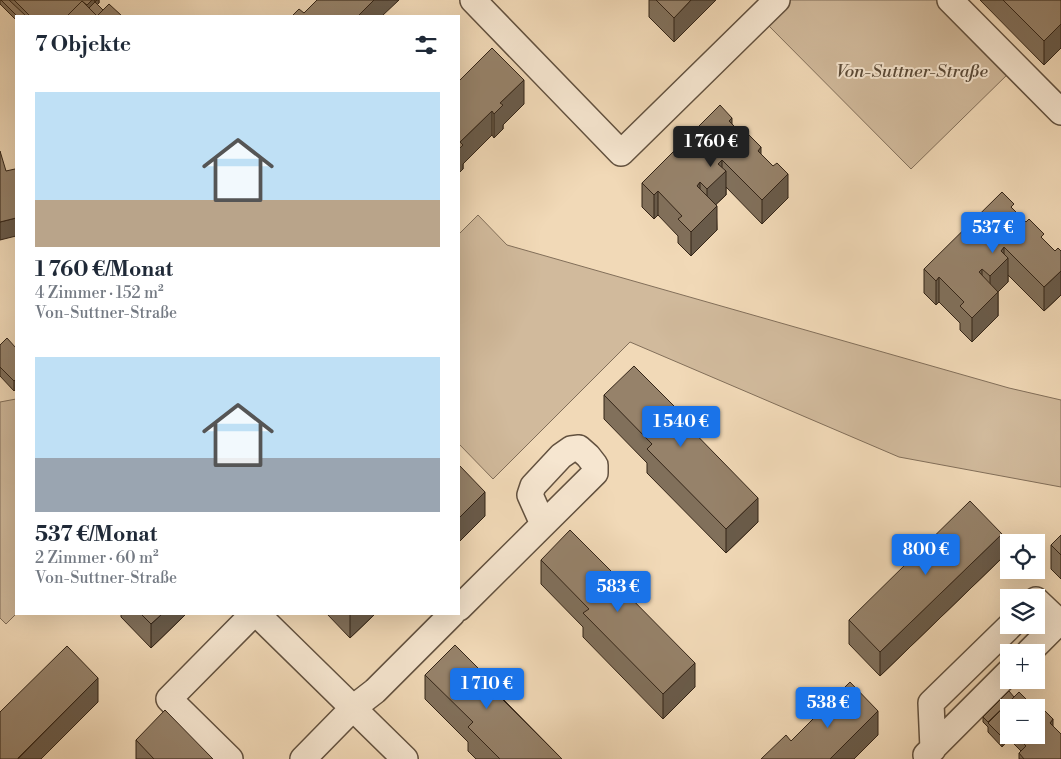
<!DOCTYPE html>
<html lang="de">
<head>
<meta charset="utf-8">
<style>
	:root { --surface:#fff; --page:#f2f2f3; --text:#1f2937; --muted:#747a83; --accent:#1a73e8 }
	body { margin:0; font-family:"Libre Bodoni",serif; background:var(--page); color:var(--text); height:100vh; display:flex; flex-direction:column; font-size:19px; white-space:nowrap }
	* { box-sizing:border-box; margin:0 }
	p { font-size:16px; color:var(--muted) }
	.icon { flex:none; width:28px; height:28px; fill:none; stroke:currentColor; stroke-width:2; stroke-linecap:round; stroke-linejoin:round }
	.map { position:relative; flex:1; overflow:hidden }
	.side { position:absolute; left:15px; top:15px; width:445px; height:600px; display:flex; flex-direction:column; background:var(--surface); border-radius:0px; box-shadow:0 5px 20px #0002 }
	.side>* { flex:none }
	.buttons { position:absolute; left:1000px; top:534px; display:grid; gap:10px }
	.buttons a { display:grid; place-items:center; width:45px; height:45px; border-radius:0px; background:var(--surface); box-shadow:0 5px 20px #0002; font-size:25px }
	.price { position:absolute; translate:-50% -42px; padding:0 11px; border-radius:5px; background:var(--accent); color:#fff; font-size:16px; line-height:32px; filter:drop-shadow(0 1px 2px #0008) }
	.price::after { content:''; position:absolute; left:50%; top:30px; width:15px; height:11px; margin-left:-8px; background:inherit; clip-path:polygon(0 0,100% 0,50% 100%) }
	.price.active { background:#222; color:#fff }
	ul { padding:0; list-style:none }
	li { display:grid; align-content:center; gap:10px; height:265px; padding:0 20px }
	li span { display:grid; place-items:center; height:155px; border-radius:0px; color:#555 }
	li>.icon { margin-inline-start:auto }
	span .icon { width:90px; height:90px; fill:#fffc; stroke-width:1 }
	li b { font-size:21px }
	h2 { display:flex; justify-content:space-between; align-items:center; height:60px; padding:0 20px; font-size:21px }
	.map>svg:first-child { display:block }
	.green { fill:#d1ba9c; stroke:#826f5a }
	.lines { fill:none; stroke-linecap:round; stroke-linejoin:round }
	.minor-casing { stroke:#62513f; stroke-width:28 }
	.minor { stroke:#f6e6d0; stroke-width:25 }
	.wall { fill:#81705b; stroke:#332417 }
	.shaded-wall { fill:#695b4a; stroke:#332417 }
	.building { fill:#96826a; stroke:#332417 }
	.labels { text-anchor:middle; stroke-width:4; stroke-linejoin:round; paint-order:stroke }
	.park-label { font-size:18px; font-style:italic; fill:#5a4a38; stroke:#f6e6d0 }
</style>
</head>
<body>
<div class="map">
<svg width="1061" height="759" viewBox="0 0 1061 759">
	<rect width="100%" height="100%" fill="#f1d9b7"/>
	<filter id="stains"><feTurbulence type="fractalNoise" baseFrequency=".004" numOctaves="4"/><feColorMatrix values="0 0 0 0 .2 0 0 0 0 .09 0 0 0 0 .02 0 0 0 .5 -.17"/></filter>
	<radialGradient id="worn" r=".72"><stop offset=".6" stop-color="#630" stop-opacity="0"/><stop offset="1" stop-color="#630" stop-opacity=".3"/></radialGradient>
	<path class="green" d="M 789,0 L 941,0 L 1011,71 L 911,169 L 766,23 Z
		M 478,215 L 507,245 L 1009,388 L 1061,400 L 1061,487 L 899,457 L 630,342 L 493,479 L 459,444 L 459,234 Z
		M 16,399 L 16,614 L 6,624 L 0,618 L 0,402 Z"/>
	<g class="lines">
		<g class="minor-casing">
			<path id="minor" d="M 473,0 L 621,153 L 777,0
				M 950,0 L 1061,112
				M 459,608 L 595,473 L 595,465 L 588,456 L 579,448 L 571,449 L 561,456 L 533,486 L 530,495 L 543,524
				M 257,614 L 405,759
				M 1029,652 L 1059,622 L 1036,600
				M 933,749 L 931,703 L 1011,625
				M 926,755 L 1009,672
				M 230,759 L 169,699 L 253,614
				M 303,759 L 353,708 L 375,691 L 452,614"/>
		</g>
		<use href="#minor" class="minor"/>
	</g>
	<path class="wall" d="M 0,0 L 99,0 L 99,3 L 97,5 L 103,10 L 122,16 L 16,16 L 16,20 L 0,4 Z
		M 649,0 L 716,0 L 674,42 L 649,17 Z
		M 980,0 L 1061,0 L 1044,65 Z
		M 459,81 L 524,104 L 503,125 L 503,129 L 494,138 L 492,135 L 463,164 L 463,169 L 459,173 Z
		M 732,125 L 761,154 L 788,198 L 762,224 L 726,187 L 726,195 L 716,204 L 717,230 L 691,256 L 678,243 L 678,236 L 658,215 L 654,219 L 642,207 L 642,183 Z
		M 1014,210 L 1055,251 L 1061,251 L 1061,295 L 1044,311 L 1008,275 L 1008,282 L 998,292 L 998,316 L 972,342 L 960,330 L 960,323 L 939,302 L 936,305 L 924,293 L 924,269 Z
		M 0,345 L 16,348 L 16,389 L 14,391 L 0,376 Z
		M 604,395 L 682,420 L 758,522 L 726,553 L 647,473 L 647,463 L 604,419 Z
		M 1061,535 L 1061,579 L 1051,569 L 1051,545 Z
		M 1002,558 L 880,676 L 849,644 L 849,620 Z
		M 541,560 L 619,586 L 695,687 L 663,719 L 583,637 L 583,627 L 541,584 Z
		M 121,614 L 186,614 L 151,648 L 121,617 Z
		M 327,614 L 375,614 L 350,638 Z
		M 425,675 L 503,699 L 562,759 L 476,759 L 468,751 L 468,742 L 425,699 Z
		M 1009,708 L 1009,735 L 1036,735 L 1053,726 L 1061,759 L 1019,759 L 1019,753 L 1021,751 L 1009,739 L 1002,747 L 988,732 L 988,727 L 983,722 L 983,717 Z
		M 136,740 L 213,759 L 136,759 Z"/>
	<path class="shaded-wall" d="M 92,0 L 95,0 L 95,7 L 75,16 Z
		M 97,0 L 99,0 L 99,3 L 95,7 L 95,2 Z
		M 374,0 L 399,0 L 382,16 L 358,16 Z
		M 691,0 L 716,0 L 674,42 L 674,18 Z
		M 1061,24 L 1061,48 L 1044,65 L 1044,41 Z
		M 524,80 L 524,104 L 503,125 L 503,129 L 494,138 L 494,114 L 500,103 Z
		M 492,111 L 492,135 L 463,164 L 463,169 L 459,173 L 459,149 L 460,142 Z
		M 732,118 L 732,142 L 729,121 Z
		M 761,147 L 761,171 L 758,151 Z
		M 722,160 L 722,174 L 726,171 L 726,195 L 707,213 L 707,189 L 718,164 Z
		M 788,174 L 788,198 L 762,224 L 762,200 Z
		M 700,182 L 700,206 L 697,186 Z
		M 658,191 L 658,215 L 654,219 L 654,195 Z
		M 717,206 L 717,230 L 691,256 L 691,232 Z
		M 16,218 L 16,236 L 0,240 L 0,222 Z
		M 1004,247 L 1004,262 L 1008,258 L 1008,282 L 990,300 L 990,276 L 1001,251 Z
		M 982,269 L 982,293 L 979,272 Z
		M 1061,271 L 1061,295 L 1044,311 L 1044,287 Z
		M 939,277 L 939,302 L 936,305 L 936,281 Z
		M 998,292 L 998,316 L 972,342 L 972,318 Z
		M 16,379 L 16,389 L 14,391 L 14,381 Z
		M 485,492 L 485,516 L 459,542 L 459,518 Z
		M 758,498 L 758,522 L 726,553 L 726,529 Z
		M 1002,534 L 1002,558 L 880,676 L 880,652 Z
		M 619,579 L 619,603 L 615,582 Z
		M 162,614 L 186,614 L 151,648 L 151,624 Z
		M 350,614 L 375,614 L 350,638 Z
		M 695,663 L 695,687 L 663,719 L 663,694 Z
		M 98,678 L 98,702 L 41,759 L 18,759 Z
		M 878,711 L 878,735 L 854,759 L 830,759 Z
		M 1053,719 L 1053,729 L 1050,723 Z
		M 1009,730 L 1009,739 L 1002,747 L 1002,737 Z"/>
	<path class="building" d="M 1,0 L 9,0 L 26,16 L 17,16 Z
		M 14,0 L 92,0 L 87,5 L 82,1 L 67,16 L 30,16 Z
		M 95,0 L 97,0 L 95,2 L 103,10 L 97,16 L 89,8 L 95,2 Z
		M 317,0 L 374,0 L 358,16 L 292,16 L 299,9 L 304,13 Z
		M 656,0 L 691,0 L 674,18 Z
		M 1003,0 L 1061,0 L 1061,24 L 1044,41 Z
		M 82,1 L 97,16 L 109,4 L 122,16 L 67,16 Z
		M 492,48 L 524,80 L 500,103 L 503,105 L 494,114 L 492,111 L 460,142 L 463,145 L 459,149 L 459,81 Z
		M 720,105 L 732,118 L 729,121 L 744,136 L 747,133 L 761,147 L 758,151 L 773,166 L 777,163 L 788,174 L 762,200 L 722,160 L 718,164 L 726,171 L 707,189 L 700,182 L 697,186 L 717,206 L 691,232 L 678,219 L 682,216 L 658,191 L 654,195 L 642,183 Z
		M 0,151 L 6,171 L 15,169 L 16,170 L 16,218 L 0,222 Z
		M 1002,192 L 1014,204 L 1011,207 L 1026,222 L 1029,219 L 1044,234 L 1041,237 L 1055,251 L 1058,248 L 1061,251 L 1061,271 L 1044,287 L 1004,247 L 1001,251 L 1008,258 L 990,276 L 982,269 L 979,272 L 998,292 L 972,318 L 960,306 L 964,302 L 939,277 L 936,281 L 924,269 Z
		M 7,338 L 16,348 L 16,379 L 14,381 L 0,367 L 0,345 Z
		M 634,366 L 682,414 L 679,417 L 758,498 L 726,529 L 647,449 L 652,444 L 604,395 Z
		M 459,465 L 485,492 L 459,518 Z
		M 970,501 L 1002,534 L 880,652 L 849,620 Z
		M 570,530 L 619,579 L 615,582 L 695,663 L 663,694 L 583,613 L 589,609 L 541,560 Z
		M 1061,535 L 1061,555 L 1051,545 Z
		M 141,614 L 162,614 L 151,624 Z
		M 455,645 L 503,693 L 499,696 L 562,759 L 500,759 L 468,727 L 473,722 L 425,675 Z
		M 67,646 L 98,678 L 18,758 L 18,759 L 0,759 L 0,712 Z
		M 850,682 L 878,711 L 830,759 L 761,759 L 786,735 L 791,741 Z
		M 1009,691 L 1014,697 L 988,722 L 983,717 Z
		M 1019,692 L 1035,708 L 1009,708 L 1009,730 L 1002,737 L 988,723 Z
		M 1040,706 L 1053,719 L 1050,723 L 1061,734 L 1061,759 L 1024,759 L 1019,753 L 1026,746 L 1015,735 L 1036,735 L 1036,709 Z
		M 165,710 L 213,759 L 154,759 L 136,740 Z"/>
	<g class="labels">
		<g class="park-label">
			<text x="912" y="77">Von-Suttner-Straße</text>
		</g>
	</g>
	<rect width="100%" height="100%" filter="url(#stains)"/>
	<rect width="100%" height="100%" fill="url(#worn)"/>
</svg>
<div class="buttons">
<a><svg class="icon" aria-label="locate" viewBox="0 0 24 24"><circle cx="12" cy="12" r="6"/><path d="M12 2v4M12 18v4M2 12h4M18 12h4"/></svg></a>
<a><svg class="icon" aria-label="layers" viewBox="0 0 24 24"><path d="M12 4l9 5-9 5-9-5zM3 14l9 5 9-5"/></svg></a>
<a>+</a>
<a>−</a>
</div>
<b class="price active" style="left:711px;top:168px">1 760 €</b>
<b class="price" style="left:993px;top:254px">537 €</b>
<b class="price" style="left:681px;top:448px">1 540 €</b>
<b class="price" style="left:926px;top:576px">800 €</b>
<b class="price" style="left:618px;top:613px">583 €</b>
<b class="price" style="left:487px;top:710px">1 710 €</b>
<b class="price" style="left:828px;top:729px">538 €</b>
<section class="side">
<h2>7 Objekte<svg class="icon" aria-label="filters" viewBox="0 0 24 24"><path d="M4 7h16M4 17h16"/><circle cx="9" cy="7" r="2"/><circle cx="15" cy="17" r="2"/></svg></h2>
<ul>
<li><span style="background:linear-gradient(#bfe0f5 70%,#b9a48a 0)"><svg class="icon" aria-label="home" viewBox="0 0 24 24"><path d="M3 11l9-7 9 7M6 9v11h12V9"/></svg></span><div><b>1 760 €/Monat</b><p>4 Zimmer · 152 m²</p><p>Von-Suttner-Straße</p></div></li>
<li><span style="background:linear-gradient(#bfe0f5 65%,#9aa5b1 0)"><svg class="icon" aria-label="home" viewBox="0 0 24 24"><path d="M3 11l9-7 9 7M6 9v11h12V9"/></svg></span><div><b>537 €/Monat</b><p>2 Zimmer · 60 m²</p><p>Von-Suttner-Straße</p></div></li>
</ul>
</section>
</div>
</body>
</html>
